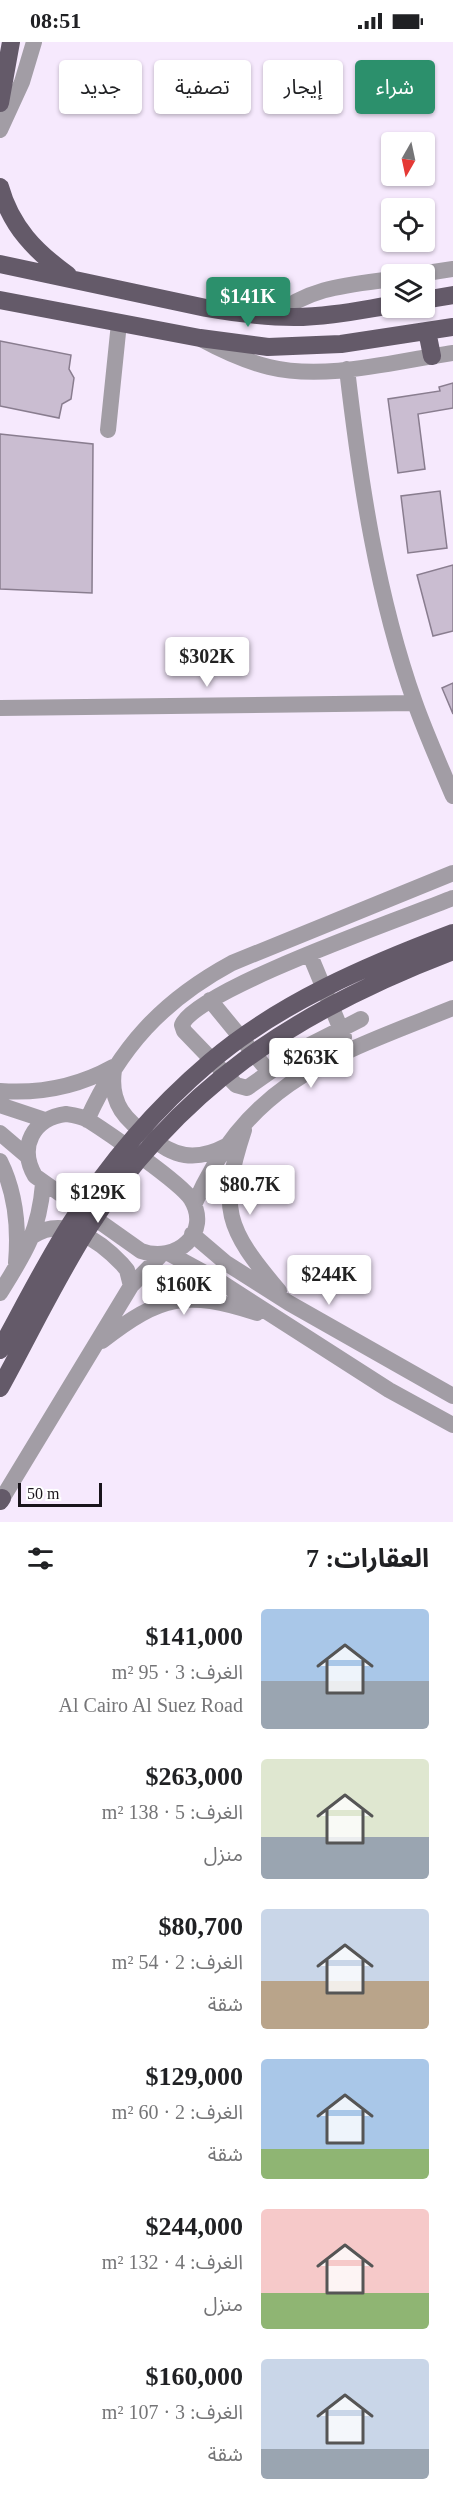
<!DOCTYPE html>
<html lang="ar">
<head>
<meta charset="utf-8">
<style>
	:root { --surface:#fff; --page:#f2f2f2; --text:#202124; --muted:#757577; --accent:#2c906c }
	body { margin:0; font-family:"Times New Roman","Noto Sans Arabic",serif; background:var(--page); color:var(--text); direction:rtl; height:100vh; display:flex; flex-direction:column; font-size:22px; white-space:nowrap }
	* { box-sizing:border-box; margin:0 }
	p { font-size:20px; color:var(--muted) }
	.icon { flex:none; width:33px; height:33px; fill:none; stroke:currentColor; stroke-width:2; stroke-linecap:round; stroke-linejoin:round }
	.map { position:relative; height:1480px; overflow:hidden; direction:ltr }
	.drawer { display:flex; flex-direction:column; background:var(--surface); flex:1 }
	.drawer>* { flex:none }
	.banner { position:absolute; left:18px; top:18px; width:417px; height:54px; direction:rtl; display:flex; gap:12px }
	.needle { width:39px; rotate:189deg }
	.fabs { position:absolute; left:381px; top:90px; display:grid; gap:12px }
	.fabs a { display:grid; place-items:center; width:54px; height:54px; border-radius:6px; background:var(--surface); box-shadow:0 2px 4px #0004; font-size:30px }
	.scale { position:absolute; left:18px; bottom:15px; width:84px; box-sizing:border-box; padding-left:6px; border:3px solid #19141b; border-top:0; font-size:16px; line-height:21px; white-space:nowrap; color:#19141b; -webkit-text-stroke:4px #fff; paint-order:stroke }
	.price { position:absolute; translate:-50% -51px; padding:0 14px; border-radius:6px; background:#fff; color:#222; font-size:20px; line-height:39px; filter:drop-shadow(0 2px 3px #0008) }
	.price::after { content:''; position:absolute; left:50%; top:36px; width:18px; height:14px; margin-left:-9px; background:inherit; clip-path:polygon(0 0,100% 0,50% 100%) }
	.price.active { background:var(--accent); color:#fff }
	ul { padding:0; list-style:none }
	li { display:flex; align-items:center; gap:18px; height:150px; padding:0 24px }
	li span { display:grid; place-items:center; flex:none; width:168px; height:120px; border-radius:6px; color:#555 }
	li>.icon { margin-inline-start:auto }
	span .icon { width:72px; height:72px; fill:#fffc; stroke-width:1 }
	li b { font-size:26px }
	h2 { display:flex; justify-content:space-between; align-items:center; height:72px; padding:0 24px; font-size:26px }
	.chip { padding:0 21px; border-radius:6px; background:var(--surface); box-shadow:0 2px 4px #0004; font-size:21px; line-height:54px }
	.chip.active { background:var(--accent); color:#fff }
	.status { display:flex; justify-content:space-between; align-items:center; height:42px; padding:0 30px; background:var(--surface); direction:ltr }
	.status svg { height:16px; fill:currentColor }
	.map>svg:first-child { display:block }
	.building { fill:#cabdd1; stroke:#897d8f; stroke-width:1.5 }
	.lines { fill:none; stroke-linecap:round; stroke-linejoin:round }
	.minor { stroke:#a29da5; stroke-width:16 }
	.major { stroke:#645a69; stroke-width:18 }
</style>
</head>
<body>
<div class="status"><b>08:51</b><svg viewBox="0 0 49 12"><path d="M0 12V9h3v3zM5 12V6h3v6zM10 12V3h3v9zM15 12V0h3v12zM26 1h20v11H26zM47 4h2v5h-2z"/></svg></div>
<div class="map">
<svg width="453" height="1480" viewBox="0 0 453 1480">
	<rect width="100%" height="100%" fill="#f6e9fd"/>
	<path class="building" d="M 0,299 L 71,313 L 69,327 L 74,336 L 71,357 L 62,362 L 59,376 L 0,364 Z
		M 453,341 L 453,366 L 418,372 L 425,427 L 398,431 L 388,357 L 440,349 L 439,345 Z
		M 0,392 L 93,402 L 92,551 L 0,547 Z
		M 440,449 L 447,506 L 408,511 L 401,454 Z
		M 453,523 L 453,589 L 433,594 L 417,533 Z
		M 453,641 L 453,672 L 442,646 Z"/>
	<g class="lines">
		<path class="minor" d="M 0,88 L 22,40 L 34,0
			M 420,232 L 453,227
			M 274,274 C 310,245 347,243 392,237
			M 201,297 C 223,309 245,319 269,325 C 326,339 396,319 453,311
			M 347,327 C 360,439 377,554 415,661 C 426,692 440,723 453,754
			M 108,388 L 119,281
			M 0,666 L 415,661
			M 310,913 L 344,995
			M 210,958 L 269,1030
			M 361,977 L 304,1006 L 247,1046 L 236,1043 L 184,989 L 182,983 C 195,948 409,874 453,856
			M 114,1028 C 109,1062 126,1079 152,1097 C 162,1104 172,1111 185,1113 C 200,1115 213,1111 226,1104
			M 0,1049 C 41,1052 77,1045 113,1025
			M 0,1063 L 45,1078
			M 66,1072 C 73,1073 81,1074 88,1078 C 107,1090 181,1141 191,1157 C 212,1191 176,1222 141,1209 L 35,1134 C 18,1105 33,1076 66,1072 Z
			M 87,1078 C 120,1005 162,959 232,921 L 453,831
			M 244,1088 C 218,1167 226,1186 279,1249
			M 0,1091 L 27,1114
			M 0,1119 C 16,1151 19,1186 16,1221
			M 194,1163 C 249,1037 336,1013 453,966
			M 192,1192 L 226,1221 L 289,1261 L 453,1354
			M 33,1194 C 64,1173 99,1198 122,1222 L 127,1228 L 131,1244
			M 170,1212 L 216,1237 L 389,1348 L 453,1383
			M 0,1251 C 25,1211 39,1190 43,1142
			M 102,1299 C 161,1253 186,1248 257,1271
			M 0,1460 L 131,1244 L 160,1214"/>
		<path class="major" d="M 0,61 L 11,0
			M 0,145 C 11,185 36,210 68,233
			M 0,222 L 206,266 C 235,271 265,275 294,275 C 327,275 360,268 392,263
			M 0,258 L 200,296 L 268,305 L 341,302 L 453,285
			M 424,258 L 453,253
			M 427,289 L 432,314
			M 0,1308 C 23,1266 45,1222 71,1181 C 108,1122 156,1066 210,1020 C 279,961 368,923 453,891
			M 0,1346 C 28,1295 54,1241 85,1191 C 177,1046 295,969 453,909
			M 0,1459 L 2,1456"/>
	</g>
</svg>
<div class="fabs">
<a><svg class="needle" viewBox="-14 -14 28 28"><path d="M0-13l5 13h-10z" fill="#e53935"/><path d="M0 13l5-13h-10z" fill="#757577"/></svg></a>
<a><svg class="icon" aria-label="locate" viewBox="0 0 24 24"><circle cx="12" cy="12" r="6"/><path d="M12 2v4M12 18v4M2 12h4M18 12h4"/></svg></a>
<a><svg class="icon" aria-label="layers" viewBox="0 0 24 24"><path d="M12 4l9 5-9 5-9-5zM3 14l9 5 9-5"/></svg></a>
</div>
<div class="scale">50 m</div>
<b class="price active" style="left:248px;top:286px">$141K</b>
<b class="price" style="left:207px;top:646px">$302K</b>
<b class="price" style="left:311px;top:1047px">$263K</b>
<b class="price" style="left:250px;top:1174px">$80.7K</b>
<b class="price" style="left:98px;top:1182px">$129K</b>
<b class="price" style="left:329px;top:1264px">$244K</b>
<b class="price" style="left:184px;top:1274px">$160K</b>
<div class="banner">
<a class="chip active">شراء</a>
<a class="chip">إيجار</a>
<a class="chip">تصفية</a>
<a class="chip">جديد</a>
</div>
</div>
<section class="drawer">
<h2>العقارات: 7<svg class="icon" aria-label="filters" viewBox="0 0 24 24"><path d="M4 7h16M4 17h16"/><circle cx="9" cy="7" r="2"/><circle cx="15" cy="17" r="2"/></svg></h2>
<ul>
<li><span style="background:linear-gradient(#a9c7e8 60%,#9aa5b1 0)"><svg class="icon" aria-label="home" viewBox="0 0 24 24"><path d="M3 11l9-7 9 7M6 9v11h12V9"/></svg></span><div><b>$141,000</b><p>الغرف: 3 · 95 m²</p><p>Al Cairo Al Suez Road</p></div></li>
<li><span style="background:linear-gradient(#dfe7d0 65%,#9aa5b1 0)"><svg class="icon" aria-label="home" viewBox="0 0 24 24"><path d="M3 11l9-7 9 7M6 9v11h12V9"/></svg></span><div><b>$263,000</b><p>الغرف: 5 · 138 m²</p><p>منزل</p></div></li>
<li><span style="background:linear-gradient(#c9d6e8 60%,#b9a48a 0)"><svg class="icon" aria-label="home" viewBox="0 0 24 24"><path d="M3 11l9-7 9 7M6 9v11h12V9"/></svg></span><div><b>$80,700</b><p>الغرف: 2 · 54 m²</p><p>شقة</p></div></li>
<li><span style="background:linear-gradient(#a9c7e8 75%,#8fb573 0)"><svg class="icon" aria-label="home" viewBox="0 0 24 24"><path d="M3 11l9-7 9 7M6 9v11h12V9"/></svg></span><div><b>$129,000</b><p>الغرف: 2 · 60 m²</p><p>شقة</p></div></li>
<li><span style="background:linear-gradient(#f6c9c9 70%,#8fb573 0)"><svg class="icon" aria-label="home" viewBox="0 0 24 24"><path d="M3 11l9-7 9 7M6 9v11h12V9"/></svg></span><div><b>$244,000</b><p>الغرف: 4 · 132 m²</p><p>منزل</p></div></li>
<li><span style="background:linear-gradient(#c9d6e8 75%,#9aa5b1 0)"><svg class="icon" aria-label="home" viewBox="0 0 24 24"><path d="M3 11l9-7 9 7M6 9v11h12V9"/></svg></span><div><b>$160,000</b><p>الغرف: 3 · 107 m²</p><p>شقة</p></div></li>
</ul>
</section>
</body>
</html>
